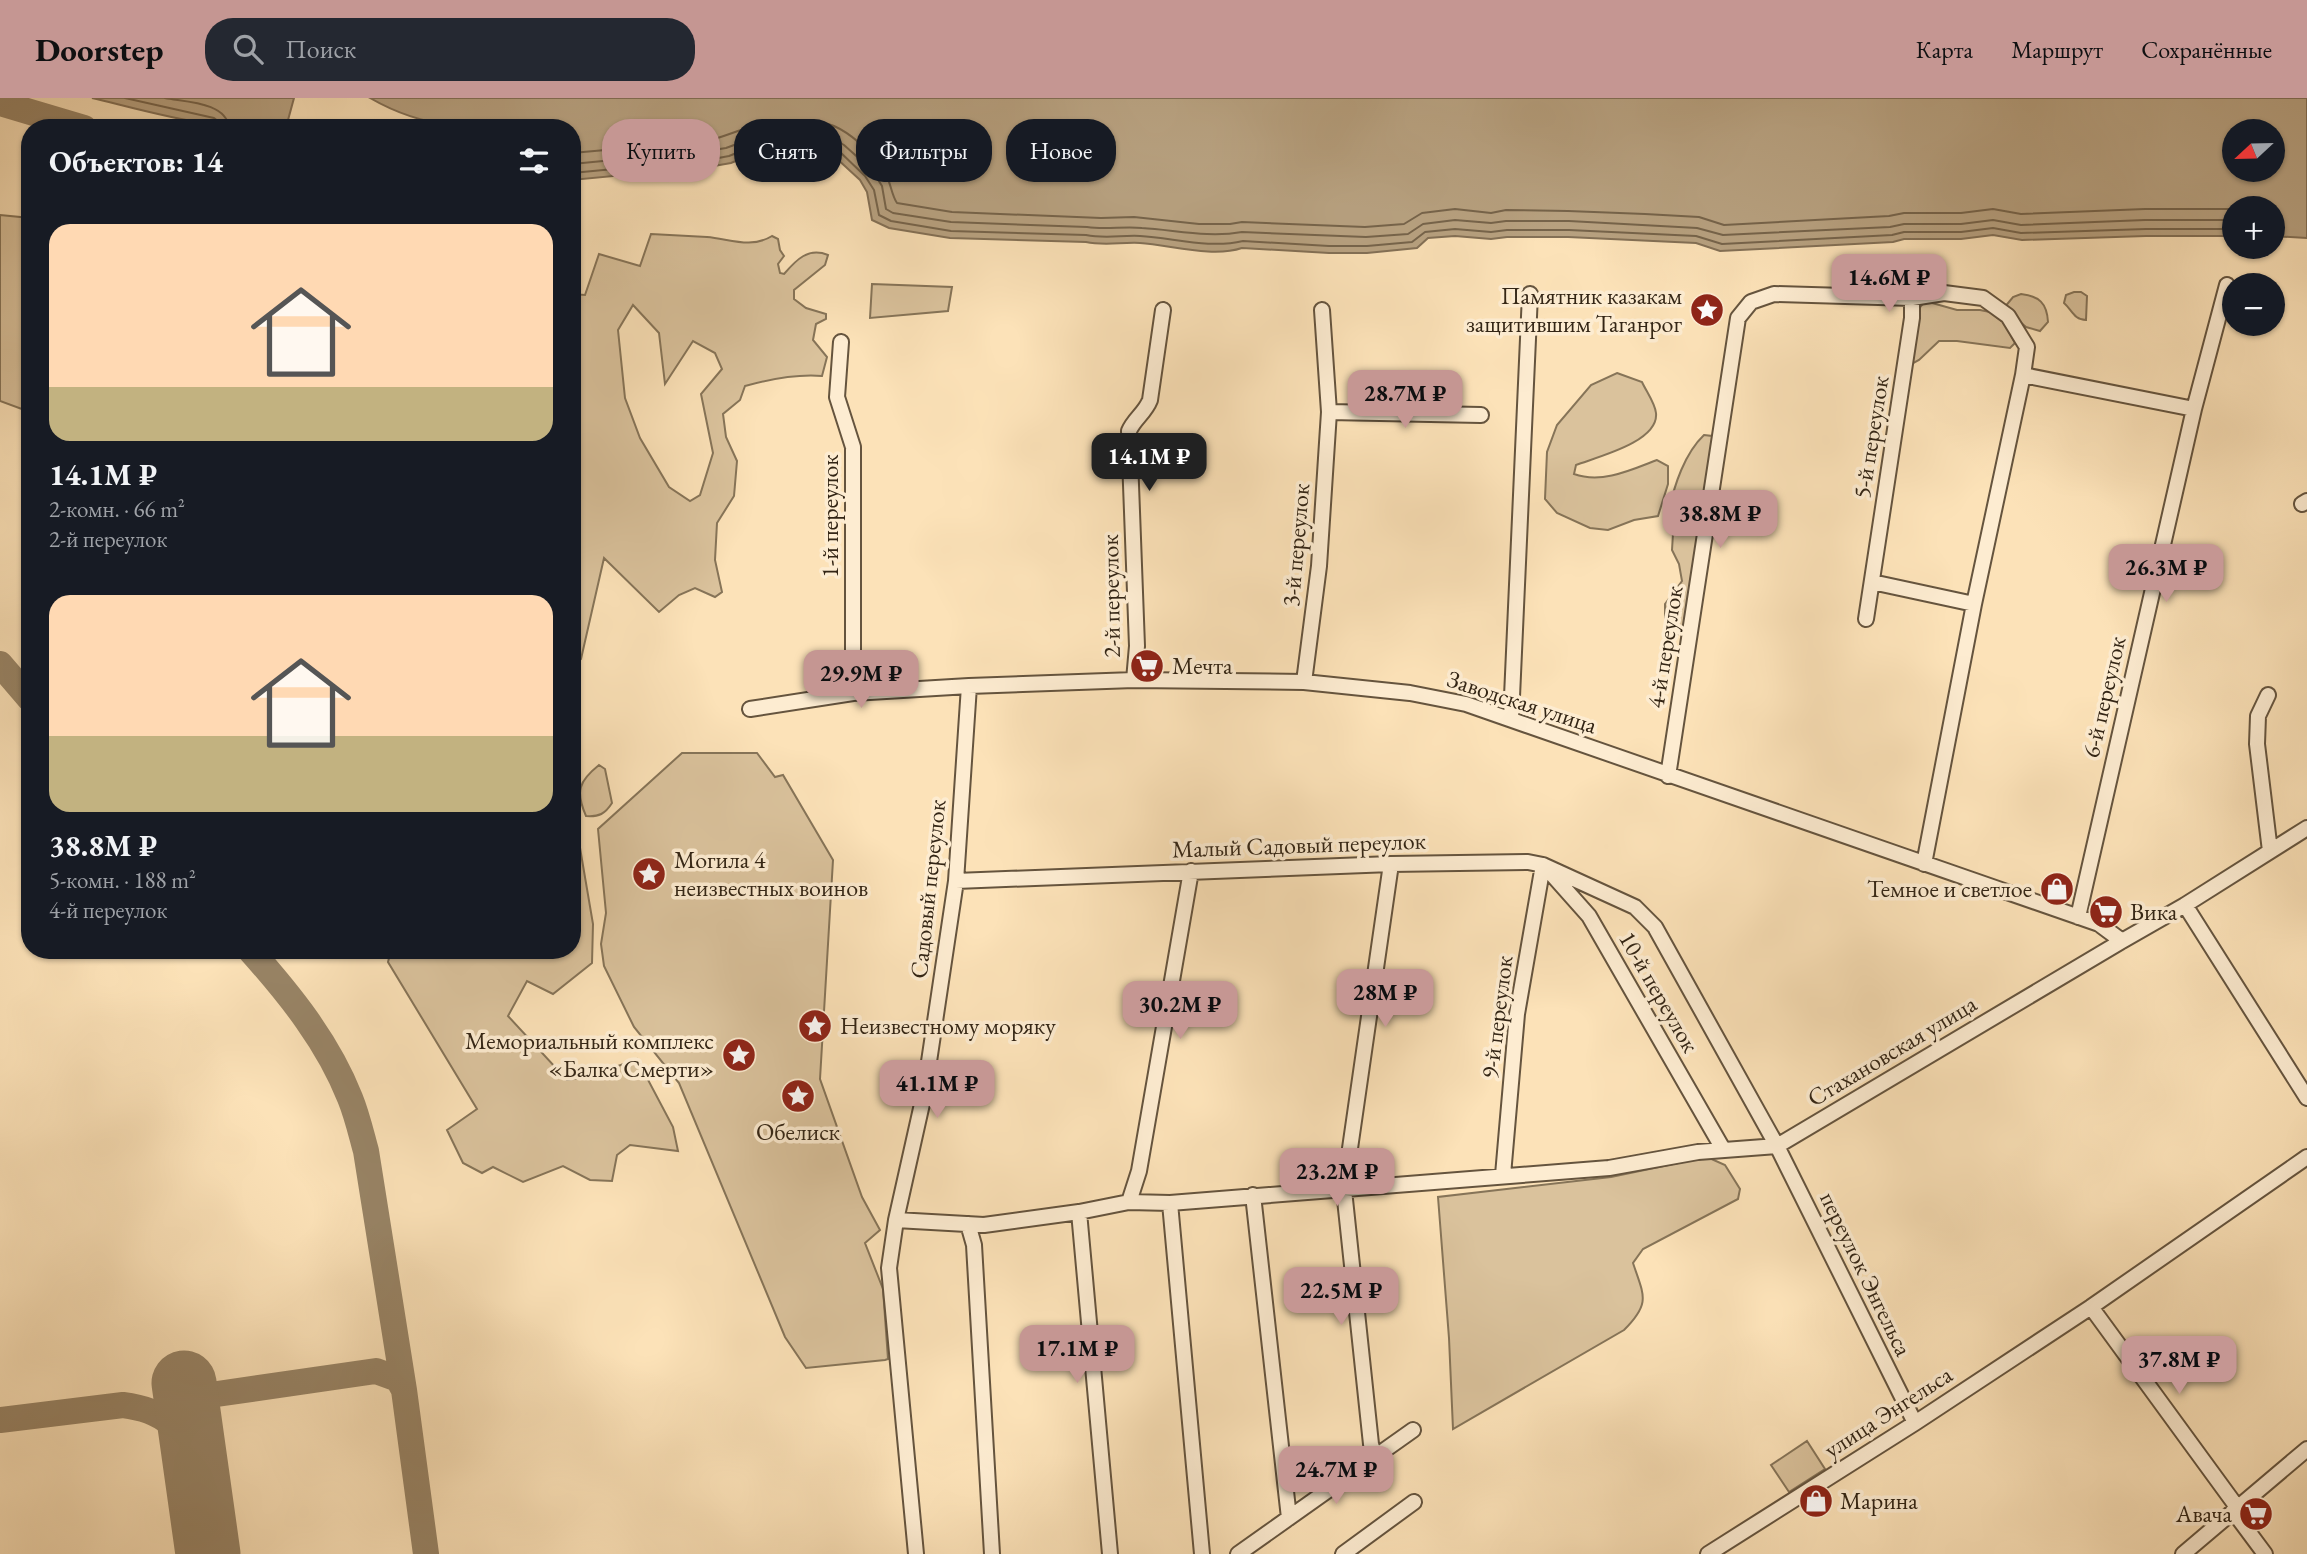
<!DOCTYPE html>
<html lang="ru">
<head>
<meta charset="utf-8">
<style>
	:root { --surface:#171b24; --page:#242831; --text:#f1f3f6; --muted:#9ea1a6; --accent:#c59692 }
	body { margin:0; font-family:"EB Garamond",serif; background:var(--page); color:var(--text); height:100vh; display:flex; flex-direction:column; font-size:26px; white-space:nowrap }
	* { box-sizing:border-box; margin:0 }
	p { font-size:23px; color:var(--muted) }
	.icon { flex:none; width:38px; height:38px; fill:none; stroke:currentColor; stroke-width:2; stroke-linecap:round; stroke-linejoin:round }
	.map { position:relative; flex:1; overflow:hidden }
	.sheet { position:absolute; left:21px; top:21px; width:560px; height:840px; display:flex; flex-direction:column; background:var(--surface); border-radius:28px; box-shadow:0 2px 5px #0004 }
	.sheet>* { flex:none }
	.guide { position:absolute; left:602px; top:21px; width:665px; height:63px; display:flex; gap:14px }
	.needle { width:46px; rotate:248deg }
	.fabs { position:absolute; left:2222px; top:21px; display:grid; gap:14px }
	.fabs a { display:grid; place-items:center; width:63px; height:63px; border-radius:50%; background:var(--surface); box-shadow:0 2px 5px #0004; font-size:35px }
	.price { position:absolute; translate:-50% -60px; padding:0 16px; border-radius:14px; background:var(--accent); color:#111; font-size:23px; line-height:46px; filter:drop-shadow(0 2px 4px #0008) }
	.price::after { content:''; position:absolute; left:50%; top:42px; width:21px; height:16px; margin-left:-10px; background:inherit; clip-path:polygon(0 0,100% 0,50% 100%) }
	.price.active { background:#222; color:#fff }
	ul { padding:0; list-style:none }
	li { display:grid; align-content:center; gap:14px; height:371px; padding:0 28px }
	li span { display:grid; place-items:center; height:217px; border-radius:21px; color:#555 }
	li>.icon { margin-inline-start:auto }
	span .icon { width:126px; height:126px; fill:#fffc; stroke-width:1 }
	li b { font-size:30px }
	h2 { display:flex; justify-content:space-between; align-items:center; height:84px; padding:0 28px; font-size:30px }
	.pill { padding:0 24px; border-radius:28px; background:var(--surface); box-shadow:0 2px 5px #0004; font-size:24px; line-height:63px }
	.pill.active { background:var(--accent); color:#111 }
	header { display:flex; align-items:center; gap:42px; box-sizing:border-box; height:98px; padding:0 35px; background:var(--accent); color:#111 }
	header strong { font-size:33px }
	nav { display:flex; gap:38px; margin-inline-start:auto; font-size:24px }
	.search { width:490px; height:63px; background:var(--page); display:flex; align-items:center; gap:18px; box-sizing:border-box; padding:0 24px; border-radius:28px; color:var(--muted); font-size:26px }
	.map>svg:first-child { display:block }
	.green { fill:#dac29c; stroke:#867458; stroke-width:2; fill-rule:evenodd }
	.water { fill:#b8a281; stroke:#837056; stroke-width:2; fill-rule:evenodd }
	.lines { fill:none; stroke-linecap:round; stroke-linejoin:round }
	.shore { stroke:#76644b; stroke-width:2 }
	.taxiway { stroke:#988466; stroke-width:26 }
	.runway { stroke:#988466; stroke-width:65 }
	.minor-casing { stroke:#65543e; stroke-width:18 }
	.minor { stroke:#fdecd1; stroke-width:14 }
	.labels { text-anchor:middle; stroke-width:7; stroke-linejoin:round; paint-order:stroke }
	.poi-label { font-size:24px; fill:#332515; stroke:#fdecd1; text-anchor:start }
	.street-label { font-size:24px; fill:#332515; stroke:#fdecd1 }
</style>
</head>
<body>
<header>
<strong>Doorstep</strong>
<div class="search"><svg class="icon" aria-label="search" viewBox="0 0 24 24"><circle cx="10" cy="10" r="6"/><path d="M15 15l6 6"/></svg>Поиск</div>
<nav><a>Карта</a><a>Маршрут</a><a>Сохранённые</a></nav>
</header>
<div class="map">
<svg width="2307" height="1456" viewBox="0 0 2307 1456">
	<rect width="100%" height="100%" fill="#fce2b8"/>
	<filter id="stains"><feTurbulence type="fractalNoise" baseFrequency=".00286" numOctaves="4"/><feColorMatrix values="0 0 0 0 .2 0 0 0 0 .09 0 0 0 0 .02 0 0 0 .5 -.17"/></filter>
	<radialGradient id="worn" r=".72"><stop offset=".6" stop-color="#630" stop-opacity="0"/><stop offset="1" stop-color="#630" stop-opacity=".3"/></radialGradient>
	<path class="green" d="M 0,117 L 30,120 L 30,314 L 0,303 Z
		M 651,136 C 670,137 688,138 707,139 C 730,141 751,151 772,138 L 778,141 L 780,152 L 784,158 L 778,166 L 780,175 L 784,176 C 796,162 808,149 828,157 L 825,167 L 794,192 L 794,201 L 806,210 L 826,216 L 826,221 L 816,226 L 813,242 L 827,259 L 822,278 C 796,276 770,281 745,288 L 740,302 L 723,316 L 726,339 L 737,363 L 734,398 L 717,425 L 715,462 L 722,494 L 715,499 L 695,490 L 679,497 L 659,514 L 604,460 L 581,561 L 572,569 L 572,196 L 585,197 L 599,156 L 640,168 ZM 633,207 L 659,235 L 665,286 L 693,243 L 715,255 L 722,271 L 701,296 L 713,355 L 700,397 L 690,403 L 669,389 L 640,340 L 625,300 L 618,232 Z
		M 872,186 L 952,189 L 948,213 L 870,220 Z
		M 2074,194 L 2081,194 L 2087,198 L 2086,222 C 2074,222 2072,212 2064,205 L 2066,197 Z
		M 2021,196 C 2039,198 2047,205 2048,224 L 2040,233 L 2026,229 L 2004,210 L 2013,199 Z
		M 1925,203 L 1957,212 L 1980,212 L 1990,214 L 2005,226 L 2015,245 L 2010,250 L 1957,243 L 1939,243 L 1919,262 L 1908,268 L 1912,220 Z
		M 1617,275 L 1642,284 C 1646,293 1655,305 1656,315 C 1659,344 1597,359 1576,367 L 1574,376 C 1602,386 1631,372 1657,362 L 1668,368 L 1668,386 L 1658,418 L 1634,422 L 1608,432 L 1590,430 L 1557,415 L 1545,401 L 1547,354 L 1557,327 L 1591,287 Z
		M 1704,337 L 1712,338 L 1712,357 L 1686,532 L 1677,537 L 1665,531 L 1665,506 L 1682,483 L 1679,466 L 1672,452 L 1674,419 L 1669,413 C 1674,387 1685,355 1704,337 Z
		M 682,655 L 757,655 L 775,679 L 783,677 L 833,762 L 820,981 L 862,1099 L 880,1132 L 865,1145 L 883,1191 L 888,1261 L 885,1262 L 806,1270 L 785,1239 L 679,985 L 634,929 L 604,868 L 601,846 L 606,815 L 598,731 Z
		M 599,667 L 605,671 L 612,705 C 605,716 599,719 586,718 C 575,693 579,683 599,667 Z
		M 572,703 L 593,826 L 592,865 L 553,896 L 527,883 L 508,918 L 567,982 L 588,979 L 637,961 L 673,1029 L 678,1053 L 630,1047 L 617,1057 L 612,1083 L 590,1082 L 563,1068 L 523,1084 L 493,1069 L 482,1075 L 463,1065 L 447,1032 L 477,1011 L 388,864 L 391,852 L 572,852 Z
		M 1707,1059 L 1725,1067 L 1740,1091 L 1738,1101 L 1643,1151 L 1633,1165 C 1644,1198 1651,1205 1624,1232 L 1453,1331 L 1449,1240 L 1438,1099 L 1611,1079 Z
		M 1807,1343 L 1825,1371 L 1789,1394 L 1771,1367 Z"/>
	<path class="water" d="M 92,0 L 294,0 L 288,22 C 246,44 140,11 92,0 Z
		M 370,0 L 2307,0 L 2307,140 L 2273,138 L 2273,110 L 2235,110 L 2235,138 L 2146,138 L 2022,142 L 1993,137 L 1961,141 L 1904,141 L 1893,144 L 1720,153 L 1696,145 L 1568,139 L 1507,139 L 1491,141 L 1455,138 L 1428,140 L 1417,150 L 1367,155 L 1329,155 L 1242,150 C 1212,160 1171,147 1140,145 C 1122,144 1104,148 1086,144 L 950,140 L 889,130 L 872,122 L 867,94 L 860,82 L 834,58 L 823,52 L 788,51 L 755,55 L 731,65 L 708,69 L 572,82 L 572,30 C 498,30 437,39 370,0 ZM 2273,33 L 2273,72 L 2235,72 L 2235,33 Z"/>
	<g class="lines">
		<path class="shore" d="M 125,0 L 214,20 L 219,24 L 220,30
			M 165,0 C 185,4 227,4 229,30
			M 572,55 L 706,43 C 721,40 733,34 747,30 C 769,25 813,19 834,28 C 850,35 869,52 880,66 C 891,79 890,95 897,105 L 952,114 L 1101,120 L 1134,119 L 1199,126 L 1230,126 L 1242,124 L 1365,129 L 1404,126 L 1422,115 L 1455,111 L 1491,115 L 1506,112 L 1568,113 L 1645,116 L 1699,119 L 1724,127 L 1889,118 L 1904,115 L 1961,115 L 1993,111 L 2021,116 L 2145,111 L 2235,111
			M 572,66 L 707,53 L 726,50 L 753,40 L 798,35 L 827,37 L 844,47 L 872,72 L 882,88 L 886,111 L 893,115 L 951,124 L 1087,129 C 1106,132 1123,128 1142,130 C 1176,132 1208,140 1242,134 L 1366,139 L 1408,136 L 1423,126 L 1455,122 L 1491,125 L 1506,123 L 1569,123 L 1697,130 L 1723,137 L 1890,129 L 1904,126 L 1961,126 L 1993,122 L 2021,127 L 2145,122 L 2235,122
			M 572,75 L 708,62 L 729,58 L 754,48 L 798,43 L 825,45 L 839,53 L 865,78 L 874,92 L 879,117 L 891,123 L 951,133 L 1086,137 C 1105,141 1122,137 1140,138 C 1174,140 1209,151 1243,143 L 1329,148 L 1367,148 L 1412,144 L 1425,134 L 1455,131 L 1491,134 L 1507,132 L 1569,132 L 1696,138 L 1722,146 L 1892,137 L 1904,134 L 1961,134 L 1993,130 L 2021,135 L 2146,131 L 2235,131"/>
		<path class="taxiway" d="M 0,5 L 84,30
			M 0,566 L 30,601
			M 250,852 C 290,897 328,944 350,1000 C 357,1017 361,1035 366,1053 L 404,1292 L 426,1456
			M 0,1322 L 123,1307 C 164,1312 183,1330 196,1368
			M 190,1328 C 193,1306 196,1303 217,1296 L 376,1273 L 398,1281 L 404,1292"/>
		<path class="runway" d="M 184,1285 L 208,1456"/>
		<g class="minor-casing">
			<path id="minor" d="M 841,244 L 837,299 L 853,349 L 853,595
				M 2023,277 L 2194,311
				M 1329,314 L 1481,317
				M 2302,406 L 2307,403
				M 1872,484 L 1974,506
				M 1866,521 L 1912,220 L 1912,200
				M 1134,582 L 1137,548 L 1129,333 C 1134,321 1145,315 1150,302 L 1163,212
				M 1304,584 L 1319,468 L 1329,314 L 1322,212
				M 2268,597 L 2258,618 L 2257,646 L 2270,753
				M 750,611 L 853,595 L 969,588 L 1134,582 L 1304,584 L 1410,595 L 1466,606 L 2099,826 L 2122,843
				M 1511,621 L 1530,196
				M 1668,678 L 1738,220 L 1751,204 L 1774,196 L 1912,200 L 1944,195 L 1983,200 L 2008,218 L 2027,249 L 2023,277 L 1974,506 L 1924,766
				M 1549,773 L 1589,818 L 1723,1051
				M 956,783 L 1391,766 L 1528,764 L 1543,767 L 1635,809 L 1655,829 L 1777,1048 L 1915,1325
				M 2185,807 L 2307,1000
				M 2078,819 L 2194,311 L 2227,187
				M 1503,1077 L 1517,916 L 1543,767
				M 1253,1097 L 1289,1420
				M 1129,1104 L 1139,1073 L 1191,773
				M 1170,1105 L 1202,1456
				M 1079,1114 L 1110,1456
				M 896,1122 L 984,1127 L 1079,1114 L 1129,1104 L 1170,1105 L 1609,1070 L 1698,1054 L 1777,1048 L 2122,843 L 2185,807 L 2307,730
				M 968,1126 L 974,1147 L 992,1456
				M 2091,1209 L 2237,1409
				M 1375,1359 L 1371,1346 L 1344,1092 L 1391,766
				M 2233,1413 L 2265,1456
				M 916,1456 L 889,1170 L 896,1122 L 924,997 L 956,783 L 969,588
				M 1238,1456 L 1413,1332
				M 1343,1456 L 1414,1404
				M 1708,1456 L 1915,1325 L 2091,1209 L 2307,1059
				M 2183,1456 L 2307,1351"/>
		</g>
		<use href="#minor" class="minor"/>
	</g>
	<defs>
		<g id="sight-disc" transform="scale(1.75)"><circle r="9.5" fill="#8f2418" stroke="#fdecd1"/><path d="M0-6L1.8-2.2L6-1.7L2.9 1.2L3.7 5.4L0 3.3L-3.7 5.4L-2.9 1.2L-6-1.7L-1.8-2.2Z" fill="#fff"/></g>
		<g id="supermarket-disc" transform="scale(1.75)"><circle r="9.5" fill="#8f2418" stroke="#fdecd1"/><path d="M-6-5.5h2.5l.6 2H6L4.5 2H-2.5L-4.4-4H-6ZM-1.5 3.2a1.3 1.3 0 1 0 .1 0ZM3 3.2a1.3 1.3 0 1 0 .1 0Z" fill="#fff"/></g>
		<g id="shop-disc" transform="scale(1.75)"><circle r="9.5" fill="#8f2418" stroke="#fdecd1"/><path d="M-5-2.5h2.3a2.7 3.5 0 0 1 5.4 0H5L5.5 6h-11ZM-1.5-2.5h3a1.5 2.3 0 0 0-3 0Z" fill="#fff"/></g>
	</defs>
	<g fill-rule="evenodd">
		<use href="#sight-disc" x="1707" y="212"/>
		<use href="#supermarket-disc" x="1147" y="568"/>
		<use href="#sight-disc" x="649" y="776"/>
		<use href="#shop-disc" x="2057" y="791"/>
		<use href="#supermarket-disc" x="2106" y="814"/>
		<use href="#sight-disc" x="815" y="928"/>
		<use href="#sight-disc" x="739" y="957"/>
		<use href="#sight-disc" x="798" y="998"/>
		<use href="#shop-disc" x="1816" y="1403"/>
		<use href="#supermarket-disc" x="2256" y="1416"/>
	</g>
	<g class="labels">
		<g class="poi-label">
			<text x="1682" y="206" text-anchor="end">Памятник казакам<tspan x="1682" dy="28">защитившим Таганрог</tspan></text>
			<text x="1172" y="576">Мечта</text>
			<text x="674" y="770">Могила 4<tspan x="674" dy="28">неизвестных воинов</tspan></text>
			<text x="2032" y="799" text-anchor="end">Темное и светлое</text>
			<text x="2130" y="822">Вика</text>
			<text x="840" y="936">Неизвестному моряку</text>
			<text x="714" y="951" text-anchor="end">Мемориальный комплекс<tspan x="714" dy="28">«Балка Смерти»</tspan></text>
			<text x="798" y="1042" text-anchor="middle">Обелиск</text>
			<text x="1840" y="1411">Марина</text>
			<text x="2232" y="1424" text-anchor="end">Авача</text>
		</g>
		<g class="street-label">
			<text transform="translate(1871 339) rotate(-81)" y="8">5-й переулок</text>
			<text transform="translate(830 418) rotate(-90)" y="8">1-й переулок</text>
			<text transform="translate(1296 447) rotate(-85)" y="8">3-й переулок</text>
			<text transform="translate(1111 498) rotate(-91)" y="8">2-й переулок</text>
			<text transform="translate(1665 549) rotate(-81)" y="8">4-й переулок</text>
			<text transform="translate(2104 599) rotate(-77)" y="8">6-й переулок</text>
			<text transform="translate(1522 604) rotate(18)" y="8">Заводская улица</text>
			<text transform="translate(1299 747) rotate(-2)" y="8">Малый Садовый переулок</text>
			<text transform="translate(928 791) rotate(-84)" y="8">Садовый переулок</text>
			<text transform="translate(1659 894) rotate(60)" y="8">10-й переулок</text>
			<text transform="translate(1497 919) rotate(-83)" y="8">9-й переулок</text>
			<text transform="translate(1892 953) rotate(-31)" y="8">Стахановская улица</text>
			<text transform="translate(1866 1176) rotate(64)" y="8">переулок Энгельса</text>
			<text transform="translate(1888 1314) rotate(-33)" y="8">улица Энгельса</text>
		</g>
	</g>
	<rect width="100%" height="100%" filter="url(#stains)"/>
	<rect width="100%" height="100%" fill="url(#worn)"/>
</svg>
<div class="fabs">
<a><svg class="needle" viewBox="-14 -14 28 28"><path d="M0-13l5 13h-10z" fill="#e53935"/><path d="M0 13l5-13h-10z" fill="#9ea1a6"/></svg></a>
<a>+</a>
<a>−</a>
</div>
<b class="price" style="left:1889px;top:216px">14.6M ₽</b>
<b class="price" style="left:1405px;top:332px">28.7M ₽</b>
<b class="price active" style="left:1149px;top:395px">14.1M ₽</b>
<b class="price" style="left:1720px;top:452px">38.8M ₽</b>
<b class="price" style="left:2166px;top:506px">26.3M ₽</b>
<b class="price" style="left:861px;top:612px">29.9M ₽</b>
<b class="price" style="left:1385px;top:931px">28M ₽</b>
<b class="price" style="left:1180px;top:943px">30.2M ₽</b>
<b class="price" style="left:937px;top:1022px">41.1M ₽</b>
<b class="price" style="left:1337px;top:1110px">23.2M ₽</b>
<b class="price" style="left:1341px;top:1229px">22.5M ₽</b>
<b class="price" style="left:1077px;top:1287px">17.1M ₽</b>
<b class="price" style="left:2179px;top:1298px">37.8M ₽</b>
<b class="price" style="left:1336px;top:1408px">24.7M ₽</b>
<div class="guide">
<a class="pill active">Купить</a>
<a class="pill">Снять</a>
<a class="pill">Фильтры</a>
<a class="pill">Новое</a>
</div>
<section class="sheet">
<h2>Объектов: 14<svg class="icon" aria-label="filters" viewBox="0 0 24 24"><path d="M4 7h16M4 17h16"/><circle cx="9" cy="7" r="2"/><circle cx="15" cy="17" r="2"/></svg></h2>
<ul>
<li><span style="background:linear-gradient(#ffd9b3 75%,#c2b280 0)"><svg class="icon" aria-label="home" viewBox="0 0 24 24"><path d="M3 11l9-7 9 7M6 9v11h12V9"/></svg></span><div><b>14.1M ₽</b><p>2-комн. · 66 m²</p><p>2-й переулок</p></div></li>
<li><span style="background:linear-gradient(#ffd9b3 65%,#c2b280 0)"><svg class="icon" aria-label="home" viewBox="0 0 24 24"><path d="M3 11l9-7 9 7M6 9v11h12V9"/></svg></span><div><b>38.8M ₽</b><p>5-комн. · 188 m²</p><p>4-й переулок</p></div></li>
</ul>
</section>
</div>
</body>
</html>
